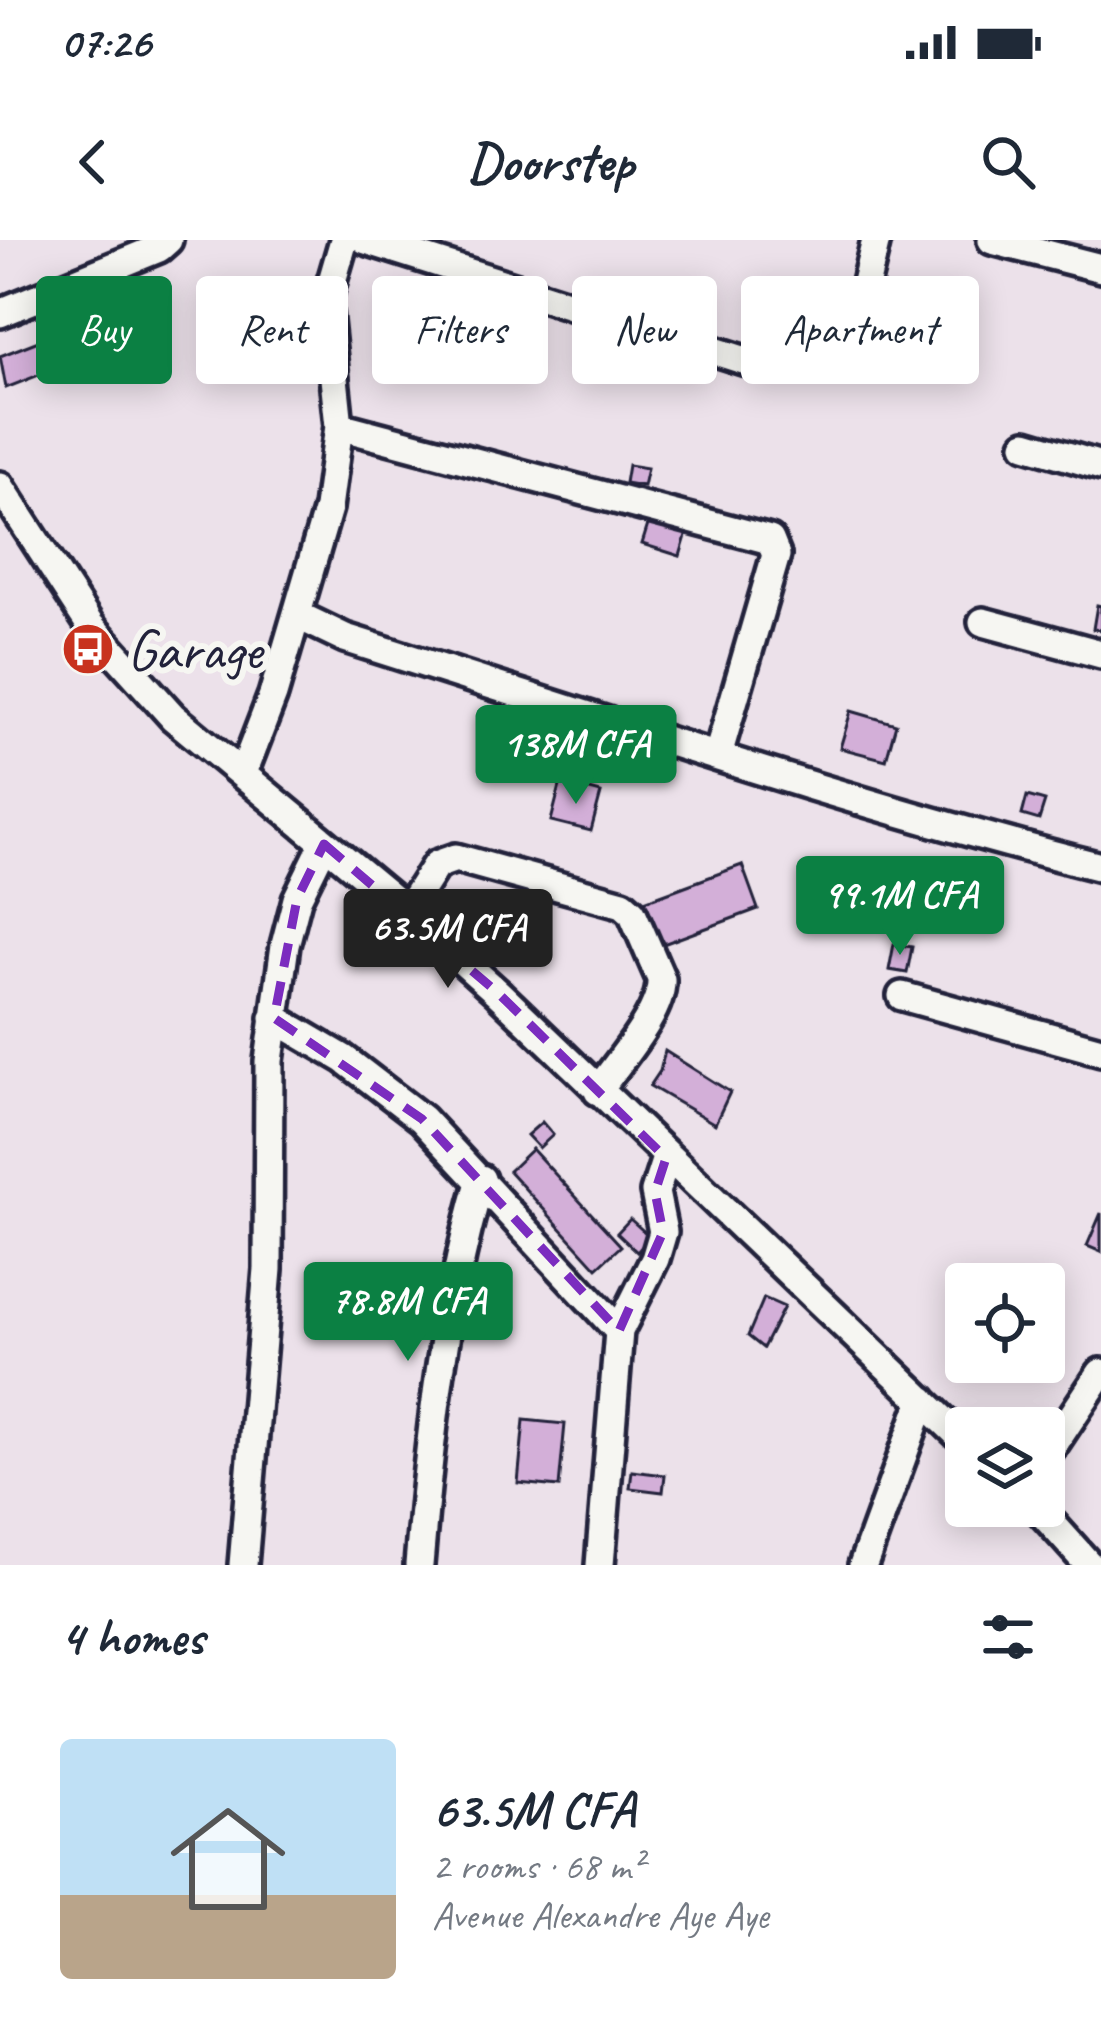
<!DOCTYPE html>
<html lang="en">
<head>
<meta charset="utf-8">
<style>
	:root { --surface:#fff; --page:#f6f6f7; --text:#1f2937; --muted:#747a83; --line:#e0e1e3; --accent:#0b8043 }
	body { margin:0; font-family:Caveat,sans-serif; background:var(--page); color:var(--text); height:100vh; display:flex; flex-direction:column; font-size:45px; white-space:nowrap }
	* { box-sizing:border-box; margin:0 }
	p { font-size:39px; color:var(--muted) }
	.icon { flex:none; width:66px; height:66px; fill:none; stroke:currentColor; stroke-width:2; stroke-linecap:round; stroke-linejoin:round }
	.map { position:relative; height:1325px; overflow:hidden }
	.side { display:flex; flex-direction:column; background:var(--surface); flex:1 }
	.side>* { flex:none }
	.top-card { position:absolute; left:36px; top:36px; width:1029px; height:108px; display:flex; gap:24px }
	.tools { position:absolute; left:945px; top:1023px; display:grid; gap:24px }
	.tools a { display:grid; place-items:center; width:120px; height:120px; border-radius:12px; background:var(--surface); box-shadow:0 6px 30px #0003; font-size:60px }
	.price { position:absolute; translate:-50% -102px; padding:0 27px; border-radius:12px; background:var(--accent); color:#fff; font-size:39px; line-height:78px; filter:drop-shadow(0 3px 6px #0008) }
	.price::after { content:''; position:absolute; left:50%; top:72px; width:36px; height:27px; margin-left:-18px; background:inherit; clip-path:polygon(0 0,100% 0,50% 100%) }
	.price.selected { background:#222; color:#fff }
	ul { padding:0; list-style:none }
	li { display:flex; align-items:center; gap:36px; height:300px; padding:0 60px }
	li+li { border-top:3px solid var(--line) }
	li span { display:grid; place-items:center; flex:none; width:336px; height:240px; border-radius:12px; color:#555 }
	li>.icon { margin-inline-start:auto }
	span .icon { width:144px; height:144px; fill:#fffc; stroke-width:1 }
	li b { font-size:51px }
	h2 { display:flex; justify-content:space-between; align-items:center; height:144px; padding:0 60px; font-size:51px }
	.tag { padding:0 42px; border-radius:12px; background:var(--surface); box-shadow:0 6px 30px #0003; font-size:42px; line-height:108px }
	.tag.selected { background:var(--accent); color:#fff }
	.status { display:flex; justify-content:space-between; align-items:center; height:84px; padding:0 60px; background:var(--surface); direction:ltr }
	.status svg { height:33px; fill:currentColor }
	header { display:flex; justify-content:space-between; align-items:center; height:156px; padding:0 60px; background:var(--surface); font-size:54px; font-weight:600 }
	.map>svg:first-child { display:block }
	.building { fill:#d3afd8; stroke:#22223b; stroke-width:3 }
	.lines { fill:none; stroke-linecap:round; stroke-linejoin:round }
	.minor-casing { stroke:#22223b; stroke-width:36 }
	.minor { stroke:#f6f6f2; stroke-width:27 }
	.marked { fill:none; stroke:#7b2cbf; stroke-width:9; stroke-dasharray:24 15; stroke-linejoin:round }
	.labels { text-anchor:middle; stroke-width:12; stroke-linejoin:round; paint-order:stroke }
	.poi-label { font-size:57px; fill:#22223b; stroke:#f6f6f2; text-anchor:start }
</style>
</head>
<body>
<div class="status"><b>07:26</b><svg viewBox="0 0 49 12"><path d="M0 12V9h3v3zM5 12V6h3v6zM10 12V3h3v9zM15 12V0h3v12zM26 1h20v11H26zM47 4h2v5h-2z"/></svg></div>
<header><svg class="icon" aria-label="back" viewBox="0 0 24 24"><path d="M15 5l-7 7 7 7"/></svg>Doorstep<svg class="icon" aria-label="search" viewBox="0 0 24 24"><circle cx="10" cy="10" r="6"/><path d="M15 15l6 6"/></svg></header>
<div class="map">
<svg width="1101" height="1325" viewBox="0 0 1101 1325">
	<rect width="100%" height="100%" fill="#ece1ea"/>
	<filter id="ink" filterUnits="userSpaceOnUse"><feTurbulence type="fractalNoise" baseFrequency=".00833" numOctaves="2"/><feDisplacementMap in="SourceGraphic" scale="24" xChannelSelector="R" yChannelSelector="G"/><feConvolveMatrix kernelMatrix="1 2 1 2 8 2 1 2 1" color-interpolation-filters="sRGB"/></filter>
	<g filter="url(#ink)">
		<path class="building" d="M 126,37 L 136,72 L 116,78 L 124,104 L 77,118 L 60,57 Z
			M 46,98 L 57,128 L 6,148 L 0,116 Z
			M 628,225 L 647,228 L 643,246 L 625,243 Z
			M 651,275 L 689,286 L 680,316 L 642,304 Z
			M 1097,365 L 1101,366 L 1101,390 L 1093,389 Z
			M 851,471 L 896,484 L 886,520 L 840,508 Z
			M 561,542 L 601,553 L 591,591 L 551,581 Z
			M 1027,556 L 1045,561 L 1039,580 L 1022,575 Z
			M 742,625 L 758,669 L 655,707 L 639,663 Z
			M 483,664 L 505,684 L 492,699 L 470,679 Z
			M 894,704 L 912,707 L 907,733 L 889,730 Z
			M 665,811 L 730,852 L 715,884 L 650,846 L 660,831 Z
			M 542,882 L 553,895 L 539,908 L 527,895 Z
			M 532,909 L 621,1006 L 597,1028 L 509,931 Z
			M 1101,973 L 1101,1012 L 1087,1006 Z
			M 630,979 L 650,997 L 637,1012 L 617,993 Z
			M 764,1058 L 784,1067 L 763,1108 L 748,1096 Z
			M 524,1180 L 565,1184 L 559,1247 L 518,1243 Z
			M 632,1231 L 665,1235 L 663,1252 L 630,1248 Z"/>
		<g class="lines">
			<g class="minor-casing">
				<path id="minor" d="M 366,0 L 762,126
					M 992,0 L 1101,28
					M 859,72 L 876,0
					M 0,73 L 159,8 L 168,0
					M 339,186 L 770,300 L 776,315 L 718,515
					M 1026,204 L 1101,226
					M 0,246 L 90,385 L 173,477 L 407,671 L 498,753 L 966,1202
					M 297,375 L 345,398 C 596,477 846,563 1101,627
					M 983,382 L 1101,414
					M 243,533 L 273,455 L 328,268 L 339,186 L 326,62 L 344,0
					M 407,671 L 436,625 L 456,618 L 623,664 L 632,672 L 661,739 C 663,773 617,822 598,851
					M 902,756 L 1101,811
					M 274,778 L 344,819 L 422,879 L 619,1091
					M 1044,1219 L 1101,1133
					M 1036,1266 L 1089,1325
					M 243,1325 L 268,1029 L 269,821 L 285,705 L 297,659 L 324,604
					M 419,1325 C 430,1194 444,1065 481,939
					M 600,1325 L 619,1091 L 655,1019 L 663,992 L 655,952 L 666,918
					M 863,1325 L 923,1160"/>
			</g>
			<use href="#minor" class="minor"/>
		</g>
	</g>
	<path class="marked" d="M 324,604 L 498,753 L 666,918 L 655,952 L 663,992 L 619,1091 L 422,879 L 274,778 L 297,659 Z"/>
	<defs>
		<g id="bus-disc" transform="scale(2.7)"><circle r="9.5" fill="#c8321e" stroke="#f6f6f2"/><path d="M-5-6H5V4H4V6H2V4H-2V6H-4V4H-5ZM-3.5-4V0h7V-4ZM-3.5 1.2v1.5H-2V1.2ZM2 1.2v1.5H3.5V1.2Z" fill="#fff"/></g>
	</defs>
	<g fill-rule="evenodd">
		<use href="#bus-disc" x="88" y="409"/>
	</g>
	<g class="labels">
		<g class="poi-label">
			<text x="127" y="429">Garage</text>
		</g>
	</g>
</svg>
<div class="tools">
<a><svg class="icon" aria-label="locate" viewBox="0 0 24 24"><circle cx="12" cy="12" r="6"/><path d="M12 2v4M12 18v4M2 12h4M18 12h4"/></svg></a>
<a><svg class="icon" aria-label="layers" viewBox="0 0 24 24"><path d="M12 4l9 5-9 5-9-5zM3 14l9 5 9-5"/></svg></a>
</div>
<b class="price" style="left:576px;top:567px">138M CFA</b>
<b class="price" style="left:900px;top:718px">99.1M CFA</b>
<b class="price selected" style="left:448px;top:751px">63.5M CFA</b>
<b class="price" style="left:408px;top:1124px">78.8M CFA</b>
<div class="top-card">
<a class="tag selected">Buy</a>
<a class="tag">Rent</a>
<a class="tag">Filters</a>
<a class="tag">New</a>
<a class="tag">Apartment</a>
</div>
</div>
<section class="side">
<h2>4 homes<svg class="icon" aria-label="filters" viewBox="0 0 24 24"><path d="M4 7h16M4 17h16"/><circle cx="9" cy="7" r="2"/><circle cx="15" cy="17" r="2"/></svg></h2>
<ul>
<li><span style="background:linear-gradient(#bfe0f5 65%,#b9a48a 0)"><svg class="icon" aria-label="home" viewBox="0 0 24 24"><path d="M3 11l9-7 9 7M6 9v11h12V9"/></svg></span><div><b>63.5M CFA</b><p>2 rooms · 68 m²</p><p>Avenue Alexandre Aye Aye</p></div></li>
</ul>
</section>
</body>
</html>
